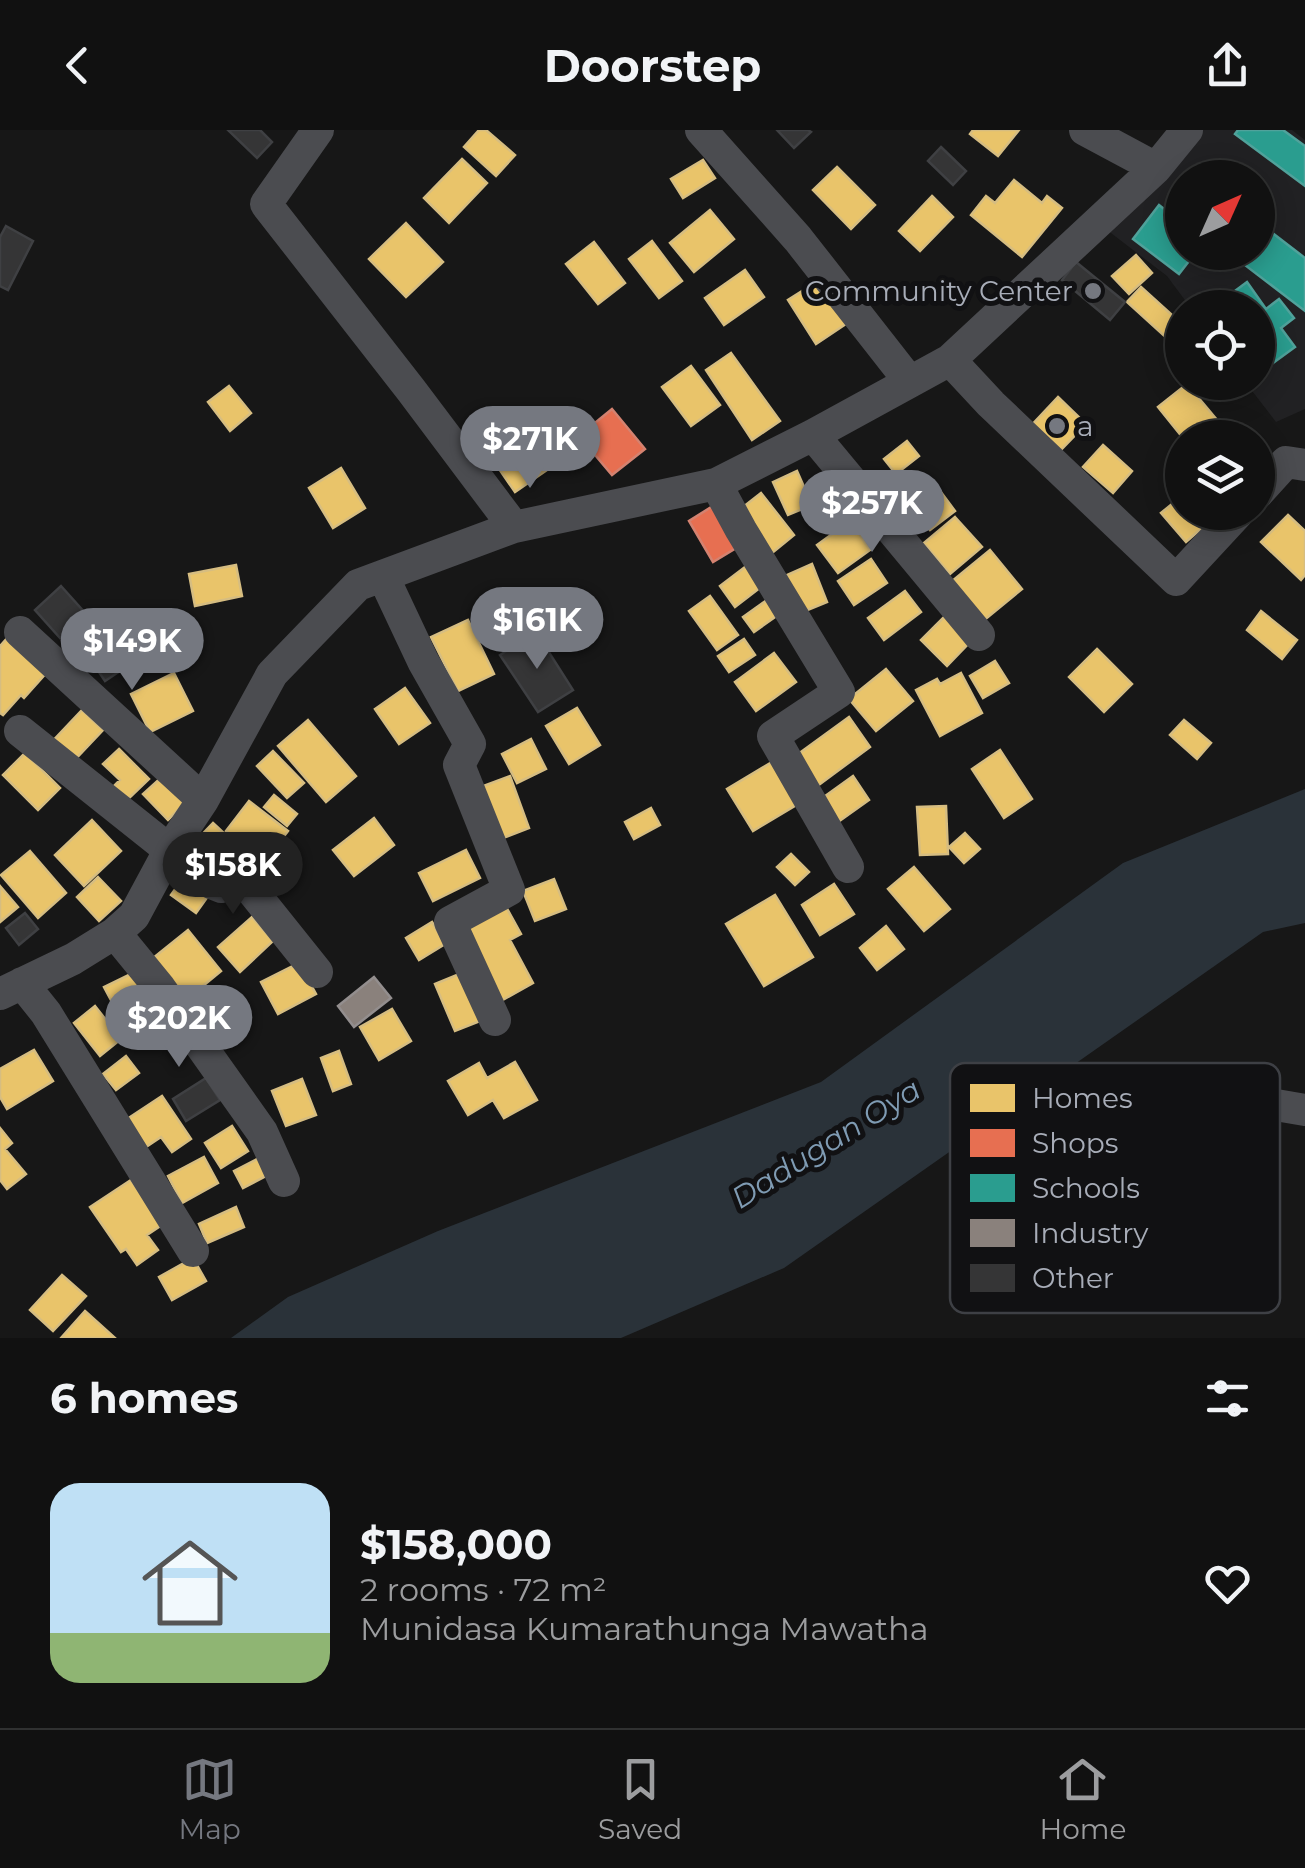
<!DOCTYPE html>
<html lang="en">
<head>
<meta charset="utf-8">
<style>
	:root { --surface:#111; --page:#1e1f1f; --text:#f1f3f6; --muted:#9c9d9f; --line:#303131; --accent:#757880 }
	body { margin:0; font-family:Montserrat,sans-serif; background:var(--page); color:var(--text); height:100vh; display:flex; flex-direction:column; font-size:38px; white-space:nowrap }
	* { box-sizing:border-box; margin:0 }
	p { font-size:32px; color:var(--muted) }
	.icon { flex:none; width:55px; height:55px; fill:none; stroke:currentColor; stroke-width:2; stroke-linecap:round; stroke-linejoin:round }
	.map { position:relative; height:1208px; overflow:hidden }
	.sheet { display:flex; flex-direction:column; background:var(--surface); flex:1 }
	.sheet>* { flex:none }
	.needle { width:65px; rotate:45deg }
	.fabs { position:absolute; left:1165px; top:30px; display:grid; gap:20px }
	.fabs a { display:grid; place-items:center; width:110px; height:110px; border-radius:50%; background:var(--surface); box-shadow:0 5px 25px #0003,0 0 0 2px var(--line); font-size:50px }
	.price { position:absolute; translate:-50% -85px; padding:0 22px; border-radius:35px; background:var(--accent); color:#fff; font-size:32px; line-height:65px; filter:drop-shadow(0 2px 5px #0008) }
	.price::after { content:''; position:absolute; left:50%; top:60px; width:30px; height:22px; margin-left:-15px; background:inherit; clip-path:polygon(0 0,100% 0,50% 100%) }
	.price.active { background:#222; color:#fff }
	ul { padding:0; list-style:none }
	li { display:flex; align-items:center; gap:30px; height:250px; padding:0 50px }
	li+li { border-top:2px solid var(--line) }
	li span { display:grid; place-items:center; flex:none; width:280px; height:200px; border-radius:30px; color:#555 }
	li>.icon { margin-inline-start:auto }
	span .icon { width:120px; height:120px; fill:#fffc; stroke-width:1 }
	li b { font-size:42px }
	h2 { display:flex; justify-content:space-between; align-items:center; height:120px; padding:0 50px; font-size:42px }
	header { display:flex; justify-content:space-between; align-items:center; height:130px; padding:0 50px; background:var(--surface); font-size:45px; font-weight:700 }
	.menu { display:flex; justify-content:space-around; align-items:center; height:140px; border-top:2px solid var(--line); background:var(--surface); font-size:28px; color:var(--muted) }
	.menu a { display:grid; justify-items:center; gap:5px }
	.menu .active { color:var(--accent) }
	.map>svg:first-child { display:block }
	.built { fill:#212123; fill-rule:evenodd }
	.water { fill:#2a3239 }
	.homes { fill:#e9c46a; stroke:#d6bd81; stroke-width:2.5 }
	.shops { fill:#e76f51; stroke:#d48270; stroke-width:2.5 }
	.schools { fill:#2a9d8f; stroke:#50a29b; stroke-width:2.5 }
	.industry { fill:#8a817c; stroke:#938e8e; stroke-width:2.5 }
	.building { fill:#353536; stroke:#3f4043; stroke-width:2.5 }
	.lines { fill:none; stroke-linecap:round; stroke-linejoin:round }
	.street { stroke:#4b4c50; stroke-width:32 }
	.poi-dot { fill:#757880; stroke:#111113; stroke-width:4 }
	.labels { text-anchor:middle; stroke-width:10; stroke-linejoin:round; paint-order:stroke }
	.poi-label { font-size:28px; fill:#a8adb8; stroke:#111113; text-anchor:end }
	.water-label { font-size:30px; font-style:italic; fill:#7f9bb3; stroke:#111113 }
	.key { fill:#111113; stroke:#3e4045; stroke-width:2.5 }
	.key-label { font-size:28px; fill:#a8adb8 }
</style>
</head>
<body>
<header><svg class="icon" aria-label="back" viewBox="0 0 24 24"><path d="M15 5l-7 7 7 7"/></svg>Doorstep<svg class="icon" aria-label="share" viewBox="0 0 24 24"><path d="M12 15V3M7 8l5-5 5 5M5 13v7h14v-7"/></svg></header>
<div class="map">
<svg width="1305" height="1208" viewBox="0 0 1305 1208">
	<rect width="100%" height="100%" fill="#171717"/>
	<path class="built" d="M 1199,0 L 1292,0 L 1305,10 L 1305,279 L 1276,292 L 1246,253 L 1258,252 L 1258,178 L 1190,177 L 1167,146 L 1107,100 ZM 1182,48 L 1258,48 L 1258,122 L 1182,122 Z"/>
	<path class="water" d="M 1305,659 L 1305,793 L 1263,802 L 784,1138 L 621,1208 L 231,1208 L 288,1167 L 438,1101 L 821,952 L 1123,733 Z"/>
	<path class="homes" d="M 479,0 L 486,0 L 515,25 L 496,46 L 464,17 Z
		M 973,0 L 1019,0 L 998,26 L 970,4 Z
		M 462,29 L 487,53 L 449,93 L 424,68 Z
		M 703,30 L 715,48 L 683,68 L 671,49 Z
		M 837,37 L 875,75 L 851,99 L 813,60 Z
		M 1014,50 L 1042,73 L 1047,66 L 1062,78 L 1022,127 L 971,85 L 986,66 L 995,73 Z
		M 932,66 L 953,87 L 920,121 L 899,101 Z
		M 710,80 L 734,109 L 694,142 L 670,113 Z
		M 406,93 L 443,132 L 406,167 L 369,129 Z
		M 652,111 L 682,151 L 659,168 L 629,129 Z
		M 594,112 L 625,153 L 598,174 L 566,134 Z
		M 1136,125 L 1152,143 L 1129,164 L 1112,146 Z
		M 745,140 L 764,167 L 724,195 L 705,168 Z
		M 818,151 L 846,194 L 816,214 L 788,170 Z
		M 1141,157 L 1182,194 L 1182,222 L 1127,172 Z
		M 731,223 L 780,291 L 752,310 L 706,240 Z
		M 691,236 L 720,275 L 691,296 L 662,257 Z
		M 1187,254 L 1218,291 L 1198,308 L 1183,308 L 1158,277 Z
		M 229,256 L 251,283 L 230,301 L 208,272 Z
		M 1058,267 L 1086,294 L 1056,325 L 1028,299 Z
		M 513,293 L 547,340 L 515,362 L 482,314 Z
		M 907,311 L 919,326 L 896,344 L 884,329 Z
		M 1103,315 L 1132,341 L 1113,363 L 1083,337 Z
		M 341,338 L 365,378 L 333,398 L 309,358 Z
		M 797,341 L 812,375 L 788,385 L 773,352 Z
		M 935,354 L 955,381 L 930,400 L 909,373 Z
		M 761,363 L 794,405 L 772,423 L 738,381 Z
		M 1178,369 L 1182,375 L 1182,382 L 1189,382 L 1202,398 L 1186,412 L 1161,383 Z
		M 1288,385 L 1305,401 L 1305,445 L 1301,450 L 1261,412 Z
		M 955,387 L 982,417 L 950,444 L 924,413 Z
		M 850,391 L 870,420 L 838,443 L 817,415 Z
		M 990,420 L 1022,459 L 977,496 L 945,457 Z
		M 871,429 L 887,453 L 854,475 L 838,451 Z
		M 749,434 L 765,454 L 735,477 L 720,456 Z
		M 812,434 L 827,472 L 800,483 L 785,446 Z
		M 236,435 L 242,466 L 195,476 L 189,444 Z
		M 905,461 L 921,482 L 884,510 L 868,488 Z
		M 710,466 L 738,505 L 717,520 L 689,481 Z
		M 767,470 L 778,485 L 754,502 L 743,487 Z
		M 1261,481 L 1297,510 L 1282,529 L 1247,500 Z
		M 947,484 L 972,510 L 947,536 L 921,510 Z
		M 468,490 L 494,544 L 458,561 L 431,507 Z
		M 9,506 L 48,541 L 24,568 L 21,565 L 3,585 L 0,583 L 0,516 Z
		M 744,509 L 755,525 L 729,542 L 718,526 Z
		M 1097,519 L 1132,554 L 1104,582 L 1069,547 Z
		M 774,523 L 796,552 L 756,581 L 735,552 Z
		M 995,531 L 1009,553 L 983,568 L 970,546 Z
		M 886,539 L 913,571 L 876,601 L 849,569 Z
		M 174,543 L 193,581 L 150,602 L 131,564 Z
		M 961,543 L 982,583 L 940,606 L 916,560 L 937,549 L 940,554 Z
		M 405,558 L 430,593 L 399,614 L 375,579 Z
		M 577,578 L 600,615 L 569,634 L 546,596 Z
		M 82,580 L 103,600 L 69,636 L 48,616 Z
		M 849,587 L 870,617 L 816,657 L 794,627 Z
		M 308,590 L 356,646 L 326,672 L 278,616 Z
		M 1184,590 L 1211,613 L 1197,629 L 1170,605 Z
		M 531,609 L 546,639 L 517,653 L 502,624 Z
		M 119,619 L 149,649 L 126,671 L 112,658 L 120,650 L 103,634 Z
		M 1000,620 L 1032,669 L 1004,688 L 972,639 Z
		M 273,621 L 304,653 L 287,668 L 257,636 Z
		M 25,623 L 60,658 L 38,680 L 3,645 Z
		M 777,629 L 803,671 L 753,701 L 727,659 Z
		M 164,645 L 188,670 L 168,690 L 143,664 Z
		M 510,646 L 529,698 L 498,710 L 478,658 Z
		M 853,646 L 869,670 L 838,692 L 821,669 Z
		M 274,665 L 297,684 L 287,696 L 264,677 Z
		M 249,671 L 288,701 L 265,731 L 226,701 Z
		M 946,676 L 948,724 L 920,725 L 917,677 Z
		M 651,678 L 660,695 L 634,709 L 625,692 Z
		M 374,688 L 394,715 L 354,746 L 333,720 Z
		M 92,690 L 121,721 L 84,756 L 55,725 Z
		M 213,693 L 242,720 L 221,742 L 192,715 Z
		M 965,703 L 980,719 L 964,733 L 949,717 Z
		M 466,720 L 480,748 L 433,771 L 419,743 Z
		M 30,721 L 66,763 L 38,788 L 1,745 Z
		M 791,724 L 809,742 L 795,755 L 777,737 Z
		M 287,736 L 293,754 L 263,764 L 257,745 Z
		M 914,737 L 950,779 L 924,801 L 888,759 Z
		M 186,744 L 211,762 L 196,783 L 171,765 Z
		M 98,747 L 121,771 L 99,791 L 77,767 Z
		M 554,749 L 566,779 L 535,791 L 523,761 Z
		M 834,754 L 854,784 L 820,805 L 802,775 Z
		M 0,756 L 18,777 L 0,792 Z
		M 775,765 L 813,827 L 764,856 L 726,794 Z
		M 505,775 L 521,804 L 510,810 L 533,853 L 499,872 L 460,799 Z
		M 252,787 L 273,811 L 240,842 L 218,817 Z
		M 432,792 L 445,814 L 419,830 L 406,808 Z
		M 886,796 L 904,819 L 877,840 L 860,818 Z
		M 188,800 L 221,841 L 186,870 L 152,829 Z
		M 299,833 L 316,864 L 278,884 L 261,852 Z
		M 135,842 L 149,870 L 119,885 L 104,857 Z
		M 459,844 L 480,891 L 455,901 L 435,854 Z
		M 95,876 L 121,909 L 100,926 L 74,893 Z
		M 392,879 L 411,911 L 379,930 L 360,897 Z
		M 34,920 L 53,951 L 7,979 L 0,967 L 0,939 Z
		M 339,921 L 351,954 L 333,961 L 321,928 Z
		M 126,926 L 139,943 L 116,960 L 103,944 Z
		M 515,932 L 537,970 L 504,988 L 493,970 L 468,985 L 448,951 L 479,933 L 487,948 Z
		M 302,949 L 316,985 L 286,996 L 272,961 Z
		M 162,966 L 191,1009 L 172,1022 L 161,1007 L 146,1017 L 127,989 Z
		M 232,996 L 248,1021 L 221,1038 L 205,1013 Z
		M 0,998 L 12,1013 L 5,1019 L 26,1044 L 7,1059 L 0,1050 Z
		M 204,1027 L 218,1053 L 182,1073 L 168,1046 Z
		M 259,1028 L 268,1045 L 243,1058 L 234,1041 Z
		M 131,1050 L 162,1095 L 147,1105 L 158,1120 L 137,1135 L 126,1119 L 121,1122 L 90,1077 Z
		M 236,1077 L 244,1097 L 207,1113 L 199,1094 Z
		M 193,1128 L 206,1151 L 172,1170 L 159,1147 Z
		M 62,1145 L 86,1166 L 53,1201 L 30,1180 Z
		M 85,1181 L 115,1208 L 61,1208 Z"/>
	<path class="shops" d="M 612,279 L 645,319 L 612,345 L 579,306 Z
		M 716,374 L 741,415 L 713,432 L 689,391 Z"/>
	<path class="schools" d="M 1238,0 L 1283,0 L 1305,16 L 1305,56 L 1235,4 Z
		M 1159,75 L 1182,93 L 1182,122 L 1196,122 L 1179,144 L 1133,109 Z
		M 1258,92 L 1305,128 L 1305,181 L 1228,122 L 1258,122 Z
		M 1247,152 L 1266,179 L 1279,169 L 1294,188 L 1281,198 L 1295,217 L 1258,244 L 1258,178 L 1212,178 Z"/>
	<path class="industry" d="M 374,847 L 391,868 L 354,897 L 338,876 Z"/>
	<path class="building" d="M 228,0 L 260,0 L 272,12 L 257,28 Z
		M 777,0 L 808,0 L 811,2 L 794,18 Z
		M 941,17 L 966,41 L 953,55 L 928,31 Z
		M 6,96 L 33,111 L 8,160 L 0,156 L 0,107 Z
		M 1076,132 L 1125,172 L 1110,190 L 1062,150 Z
		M 61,456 L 86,484 L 60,508 L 35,480 Z
		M 114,495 L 138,529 L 105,551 L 82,517 Z
		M 536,502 L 573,560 L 538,582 L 500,525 Z
		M 25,783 L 38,799 L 19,815 L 6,798 Z
		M 206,948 L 220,970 L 186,991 L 173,969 Z"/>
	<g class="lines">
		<path class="street" d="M 318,0 L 266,74 L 411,260 L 514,397
			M 701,0 L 798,109 L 910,252
			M 1085,0 L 1156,38
			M 950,230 L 991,274 L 1176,450 L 1239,382
			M 813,305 L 979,505
			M 716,354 L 741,400 L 839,562 L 773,606 L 848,737
			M 1258,363 L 1286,332 L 1305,335
			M 383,446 L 423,531 L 470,614 L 459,635 L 509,760 L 450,792 L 495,890
			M 20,502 L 203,670
			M 20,601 L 211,753 L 221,757 L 236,752 L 249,757 L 317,842
			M 115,803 L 160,858 L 262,1002 L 284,1051
			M 22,853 L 46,883 L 193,1121
			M 0,864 L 73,829 L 115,803 L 134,786 L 169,721 L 203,670 L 272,544 L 358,455 L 514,397 L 716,354 L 813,305 L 950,230 L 1156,38 L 1187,0
			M 1246,970 L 1305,980"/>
	</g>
	<g class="poi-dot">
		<circle cx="1093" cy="161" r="10"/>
		<circle cx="1057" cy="296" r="10"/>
	</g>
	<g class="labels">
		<g class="poi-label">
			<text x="1073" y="171">Community Center</text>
			<text x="1077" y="306" text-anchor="start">a</text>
		</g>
		<g class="water-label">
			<text transform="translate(826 1014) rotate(-32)" y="10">Dadugan Oya</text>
		</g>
	</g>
	<rect x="950" y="933" width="330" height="250" rx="15" class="key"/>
	<rect x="970" y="954" width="45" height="28" fill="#e9c46a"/>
	<rect x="970" y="999" width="45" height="28" fill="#e76f51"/>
	<rect x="970" y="1044" width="45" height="28" fill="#2a9d8f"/>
	<rect x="970" y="1089" width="45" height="28" fill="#8a817c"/>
	<rect x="970" y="1134" width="45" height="28" fill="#353536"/>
	<g class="key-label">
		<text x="1032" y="978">Homes</text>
		<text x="1032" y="1023">Shops</text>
		<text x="1032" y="1068">Schools</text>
		<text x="1032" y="1113">Industry</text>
		<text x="1032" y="1158">Other</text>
	</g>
</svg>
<div class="fabs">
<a><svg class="needle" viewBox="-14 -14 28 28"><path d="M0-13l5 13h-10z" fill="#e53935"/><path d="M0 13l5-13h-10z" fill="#9c9d9f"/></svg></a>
<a><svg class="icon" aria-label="locate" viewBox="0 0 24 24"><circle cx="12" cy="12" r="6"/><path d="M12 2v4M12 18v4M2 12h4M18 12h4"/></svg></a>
<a><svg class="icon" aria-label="layers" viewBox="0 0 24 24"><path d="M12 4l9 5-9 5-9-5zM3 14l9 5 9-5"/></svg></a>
</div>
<b class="price" style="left:530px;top:361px">$271K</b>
<b class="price" style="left:872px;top:425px">$257K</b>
<b class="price" style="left:537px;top:542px">$161K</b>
<b class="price" style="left:132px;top:563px">$149K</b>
<b class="price active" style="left:233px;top:787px">$158K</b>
<b class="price" style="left:179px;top:940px">$202K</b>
</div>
<section class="sheet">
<h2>6 homes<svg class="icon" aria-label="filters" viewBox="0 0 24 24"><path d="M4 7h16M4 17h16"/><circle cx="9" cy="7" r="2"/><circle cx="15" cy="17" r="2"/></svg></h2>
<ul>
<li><span style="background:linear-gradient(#bfe0f5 75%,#8fb573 0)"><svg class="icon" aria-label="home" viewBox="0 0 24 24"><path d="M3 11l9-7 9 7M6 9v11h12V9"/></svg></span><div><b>$158,000</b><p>2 rooms · 72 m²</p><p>Munidasa Kumarathunga Mawatha</p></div><svg class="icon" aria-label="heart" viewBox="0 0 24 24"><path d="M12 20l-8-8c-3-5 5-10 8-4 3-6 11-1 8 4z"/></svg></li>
</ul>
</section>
<nav class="menu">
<a class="active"><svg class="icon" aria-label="map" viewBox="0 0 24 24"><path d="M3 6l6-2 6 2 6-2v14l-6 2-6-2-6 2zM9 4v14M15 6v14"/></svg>Map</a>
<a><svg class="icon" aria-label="saved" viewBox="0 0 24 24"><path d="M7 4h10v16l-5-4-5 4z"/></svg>Saved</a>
<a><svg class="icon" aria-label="home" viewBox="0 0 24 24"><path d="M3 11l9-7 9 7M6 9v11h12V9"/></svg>Home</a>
</nav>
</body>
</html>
